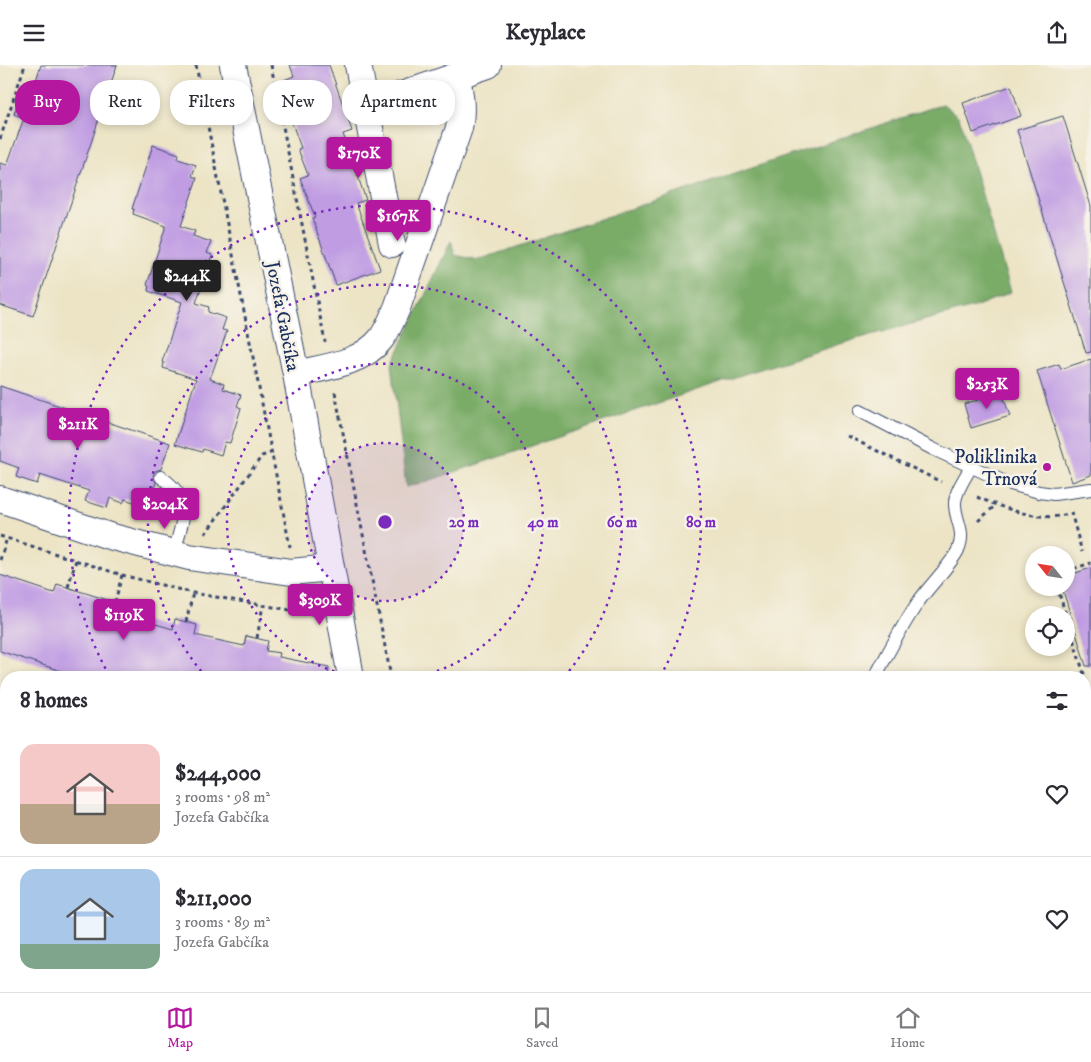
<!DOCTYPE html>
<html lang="en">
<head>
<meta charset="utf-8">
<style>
	:root { --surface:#fff; --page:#f2f2f3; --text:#2b2b33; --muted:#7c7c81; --line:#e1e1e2; --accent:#b5179e }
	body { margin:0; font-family:"IM FELL DW Pica",serif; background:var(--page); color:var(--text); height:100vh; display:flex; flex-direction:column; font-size:19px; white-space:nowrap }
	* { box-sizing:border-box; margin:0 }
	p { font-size:16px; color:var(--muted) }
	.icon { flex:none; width:28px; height:28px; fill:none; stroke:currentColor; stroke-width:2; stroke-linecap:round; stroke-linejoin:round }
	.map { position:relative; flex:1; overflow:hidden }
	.sheet { position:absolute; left:0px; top:606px; width:1091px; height:321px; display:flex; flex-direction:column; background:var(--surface); border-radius:20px 20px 0 0; box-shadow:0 2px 8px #0003 }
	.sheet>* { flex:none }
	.guide { position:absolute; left:15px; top:15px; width:500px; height:45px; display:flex; gap:10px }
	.needle { width:32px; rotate:300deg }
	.controls { position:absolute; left:1025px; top:481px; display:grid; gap:10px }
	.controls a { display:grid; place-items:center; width:50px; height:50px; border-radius:50%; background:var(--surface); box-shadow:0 2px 8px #0003; font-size:25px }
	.price { position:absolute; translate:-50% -42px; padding:0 11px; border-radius:5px; background:var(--accent); color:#fff; font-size:16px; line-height:32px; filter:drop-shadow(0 1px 2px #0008) }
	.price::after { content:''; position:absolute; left:50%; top:30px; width:15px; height:11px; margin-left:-8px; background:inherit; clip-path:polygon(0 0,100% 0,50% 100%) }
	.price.current { background:#222; color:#fff }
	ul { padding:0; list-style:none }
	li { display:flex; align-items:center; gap:15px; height:125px; padding:0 20px }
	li+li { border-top:1px solid var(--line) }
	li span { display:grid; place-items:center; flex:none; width:140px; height:100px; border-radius:15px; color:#555 }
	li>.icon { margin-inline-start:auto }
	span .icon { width:60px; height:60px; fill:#fffc; stroke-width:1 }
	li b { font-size:21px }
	h2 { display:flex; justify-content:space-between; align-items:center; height:60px; padding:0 20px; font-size:21px }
	.chip { padding:0 18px; border-radius:20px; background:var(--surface); box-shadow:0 2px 8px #0003; font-size:18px; line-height:45px }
	.chip.current { background:var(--accent); color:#fff }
	header { display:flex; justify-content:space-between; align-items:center; height:65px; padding:0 20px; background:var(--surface); font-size:22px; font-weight:700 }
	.dock { display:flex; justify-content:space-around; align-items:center; height:70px; border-top:1px solid var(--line); background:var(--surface); font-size:14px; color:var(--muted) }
	.dock a { display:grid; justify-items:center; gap:2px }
	.dock .current { color:var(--accent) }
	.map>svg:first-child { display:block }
	.forest { fill:#7aac67; stroke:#4a6e62 }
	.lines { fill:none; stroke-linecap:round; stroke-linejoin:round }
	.stream { stroke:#4aa7c8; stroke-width:8 }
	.building { fill:#c09ce3 }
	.service-casing { stroke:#3a4a6d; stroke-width:14 }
	.minor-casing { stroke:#3a4a6d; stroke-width:28 }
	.path { stroke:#3a4a6d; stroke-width:3; stroke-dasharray:4 4; stroke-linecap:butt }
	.service { stroke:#fff; stroke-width:12 }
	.minor { stroke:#fff; stroke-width:26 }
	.ring { fill:none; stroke:#7b2cbf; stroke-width:2.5; stroke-dasharray:2.5 5 }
	.poi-dot { fill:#b5179e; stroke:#f7f3e8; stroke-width:2 }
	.labels { text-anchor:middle; stroke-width:5; stroke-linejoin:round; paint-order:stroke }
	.street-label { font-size:19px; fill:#1b2f5e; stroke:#f7f3e8 }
	.poi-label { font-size:19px; fill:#1b2f5e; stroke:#f7f3e8; text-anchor:end }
	.centre { fill:#7b2cbf; stroke:#f7f3e8; stroke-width:2.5 }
	.ring-label { font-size:15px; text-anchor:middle; font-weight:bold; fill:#7b2cbf; stroke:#f7f3e8; stroke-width:5; stroke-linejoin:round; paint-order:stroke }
</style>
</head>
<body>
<header><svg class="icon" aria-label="menu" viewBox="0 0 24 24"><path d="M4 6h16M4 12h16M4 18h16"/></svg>Keyplace<svg class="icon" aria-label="share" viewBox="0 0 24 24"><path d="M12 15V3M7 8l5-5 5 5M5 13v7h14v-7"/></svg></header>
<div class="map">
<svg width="1091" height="927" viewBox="0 0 1091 927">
	<rect width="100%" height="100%" fill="#f7f3e8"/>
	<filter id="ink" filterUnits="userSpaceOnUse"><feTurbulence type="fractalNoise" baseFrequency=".02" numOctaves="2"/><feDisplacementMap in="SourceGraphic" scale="10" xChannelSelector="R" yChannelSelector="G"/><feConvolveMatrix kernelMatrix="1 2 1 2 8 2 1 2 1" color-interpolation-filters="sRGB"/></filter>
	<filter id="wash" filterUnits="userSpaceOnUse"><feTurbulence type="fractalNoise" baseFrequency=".0096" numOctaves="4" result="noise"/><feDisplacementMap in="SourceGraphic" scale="20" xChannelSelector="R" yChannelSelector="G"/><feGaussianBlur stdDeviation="1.12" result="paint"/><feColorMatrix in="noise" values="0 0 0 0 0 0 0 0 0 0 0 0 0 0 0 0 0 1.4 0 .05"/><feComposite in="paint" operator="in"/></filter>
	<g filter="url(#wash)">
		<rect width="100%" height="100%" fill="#ece4c5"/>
		<path class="forest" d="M 943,39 L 959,52 L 1011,227 L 977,241 L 853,275 L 738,311 L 428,416 L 406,422 L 392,299 L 451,176 L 455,190 L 478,195 Z
			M 1091,671 L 1091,709 L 1085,710 L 1085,672 Z
			M 0,821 L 6,821 L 6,921 L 118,921 L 94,927 L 0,927 Z
			M 274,921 L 622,921 L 619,927 L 281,927 Z
			M 720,921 L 772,921 L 770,927 L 717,927 Z"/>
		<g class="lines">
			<path class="stream" d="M 743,927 L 745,921"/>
		</g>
		<g id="blocks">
			<path class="building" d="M 41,0 L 117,0 L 33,251 L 0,240 L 0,98 L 7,100 L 24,53 L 14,49 L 21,28 L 31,31 Z
				M 290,0 L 329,0 L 352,66 L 343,69 L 366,135 L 356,138 L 380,204 L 336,220 L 312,153 L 315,152 L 300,113 L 308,110 L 298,84 L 301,83 L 287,44 L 294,41 L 284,15 L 294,11 Z
				M 1011,21 L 1021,51 L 973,68 L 963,38 Z
				M 1063,51 L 1091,141 L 1091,287 L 1086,288 L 1017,65 Z
				M 153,80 L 179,89 L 178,94 L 196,100 L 192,111 L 197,113 L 181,161 L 195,166 L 193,171 L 211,177 L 207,188 L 212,190 L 196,238 L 209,242 L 208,247 L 226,253 L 222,265 L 227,266 L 210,314 L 224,319 L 223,324 L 241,330 L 237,341 L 241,343 L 230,378 L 225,377 L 221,390 L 203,384 L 202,387 L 175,379 L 196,314 L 163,303 L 164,298 L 162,297 L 182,237 L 148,226 L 149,221 L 147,220 L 166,161 L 133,149 L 134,144 L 132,144 Z
				M 1091,294 L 1091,410 L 1072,417 L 1037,306 L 1059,299 L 1061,304 Z
				M 0,321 L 170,378 L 161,404 L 155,406 L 153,410 L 156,418 L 148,442 L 125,434 L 123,438 L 110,433 L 107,443 L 85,436 L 89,426 L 40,410 L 37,419 L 16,412 L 19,403 L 0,396 Z
				M 1002,328 L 1010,351 L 971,363 L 964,339 Z
				M 1091,503 L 1091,601 L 1086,601 L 1062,522 L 1066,522 L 1066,511 Z
				M 0,510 L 54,528 L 57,519 L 127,541 L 124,550 L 173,564 L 175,554 L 197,560 L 195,570 L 221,576 L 244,581 L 246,571 L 268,576 L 266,586 L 280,588 L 279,592 L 329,602 L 328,612 L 82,612 L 67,608 L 0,586 Z"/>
		</g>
	</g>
	<g filter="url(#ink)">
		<use href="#blocks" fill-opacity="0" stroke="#3a4a6d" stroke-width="1"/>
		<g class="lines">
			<g class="service-casing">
				<path id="service" d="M 860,346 L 933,384 L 1007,418 L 1039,427 L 1054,429 L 1091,424
					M 161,412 C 195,436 182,454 174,488
					M 875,612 C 889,587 902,560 919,536 C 929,521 951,500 958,485 C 966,466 956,458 955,440 C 954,428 965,413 971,402"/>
			</g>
			<g class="minor-casing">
				<path id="minor" d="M 233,0 L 296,309 L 351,612
					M 358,0 L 392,179
					M 367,42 L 488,0
					M 296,309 C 325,302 361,299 381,274 C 388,265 392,254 397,243 L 459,63 C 463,45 460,29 457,11
					M 0,434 L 109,471 L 189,492 L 291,507 L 331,503"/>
			</g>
			<path class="path" d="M 196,0 L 290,482
				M 271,0 L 325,277
				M 0,74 L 25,0
				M 335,327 L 391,612
				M 847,371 L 941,417
				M 977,432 C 1000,442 1042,458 1067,449
				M 1071,447 L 1082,487
				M 978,456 L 996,440
				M 205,469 L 262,391 L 273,387
				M 0,471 L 122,510 L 193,528 L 313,549
				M 0,495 L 7,473
				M 1066,506 L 1091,498
				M 68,522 L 76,495
				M 1057,522 L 1066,550
				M 115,537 L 122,510
				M 1066,552 L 1085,612
				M 186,557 L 193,528
				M 257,573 L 263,540
				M 1085,614 L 1091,633
				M 0,635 L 6,638
				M 396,921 L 399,927
				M 562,921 L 567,927
				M 0,923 L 6,921
				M 446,927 L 450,921
				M 578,927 L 582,921"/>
			<use href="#service" class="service"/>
			<use href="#minor" class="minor"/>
		</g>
	</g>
	<circle cx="385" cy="457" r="79" fill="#7b2cbf" fill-opacity=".12"/>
	<g class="ring">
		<circle cx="385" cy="457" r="79"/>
		<path d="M356 612A158 158 0 1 1 414 612"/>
		<path d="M206 612A237 237 0 1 1 564 612"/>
		<path d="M109 610A316 316 0 1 1 661 610"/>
	</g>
	<circle class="poi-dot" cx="1047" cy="402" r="5"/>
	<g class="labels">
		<g class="street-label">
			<text transform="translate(284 251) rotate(79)" y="7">Jozefa Gabčíka</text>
		</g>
		<g class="poi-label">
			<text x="1037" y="398">Poliklinika<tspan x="1037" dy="22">Trnová</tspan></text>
		</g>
	</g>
	<circle cx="385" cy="457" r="8" class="centre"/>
	<g class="ring-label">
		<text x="464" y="462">20 m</text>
		<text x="543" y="462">40 m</text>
		<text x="622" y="462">60 m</text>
		<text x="701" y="462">80 m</text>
	</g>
</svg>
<div class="controls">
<a><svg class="needle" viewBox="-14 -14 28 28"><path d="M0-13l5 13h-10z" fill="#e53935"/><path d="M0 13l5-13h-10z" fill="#7c7c81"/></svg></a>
<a><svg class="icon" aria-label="locate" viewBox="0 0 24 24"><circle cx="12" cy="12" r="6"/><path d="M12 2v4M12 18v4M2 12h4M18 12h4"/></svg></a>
</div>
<b class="price" style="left:359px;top:114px">$170K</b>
<b class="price" style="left:398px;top:177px">$167K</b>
<b class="price current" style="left:187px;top:237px">$244K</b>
<b class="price" style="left:987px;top:345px">$253K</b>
<b class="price" style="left:78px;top:385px">$211K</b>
<b class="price" style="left:165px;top:465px">$204K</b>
<b class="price" style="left:320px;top:561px">$309K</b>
<b class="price" style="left:124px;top:576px">$119K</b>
<div class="guide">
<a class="chip current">Buy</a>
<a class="chip">Rent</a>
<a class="chip">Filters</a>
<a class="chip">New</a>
<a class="chip">Apartment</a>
</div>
<section class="sheet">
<h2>8 homes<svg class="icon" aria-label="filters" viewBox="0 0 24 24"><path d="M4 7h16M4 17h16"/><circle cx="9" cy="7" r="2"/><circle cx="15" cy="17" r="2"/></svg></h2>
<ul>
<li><span style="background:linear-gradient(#f6c9c9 60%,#b9a48a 0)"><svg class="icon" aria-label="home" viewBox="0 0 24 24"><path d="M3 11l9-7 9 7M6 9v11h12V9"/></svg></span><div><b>$244,000</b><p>3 rooms · 98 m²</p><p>Jozefa Gabčíka</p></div><svg class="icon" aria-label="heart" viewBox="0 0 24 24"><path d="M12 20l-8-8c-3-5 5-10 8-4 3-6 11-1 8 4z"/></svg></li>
<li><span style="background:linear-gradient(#a9c7e8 75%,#7fa58c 0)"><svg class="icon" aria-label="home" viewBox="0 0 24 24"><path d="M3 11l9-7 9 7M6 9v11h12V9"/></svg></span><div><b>$211,000</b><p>3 rooms · 89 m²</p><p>Jozefa Gabčíka</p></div><svg class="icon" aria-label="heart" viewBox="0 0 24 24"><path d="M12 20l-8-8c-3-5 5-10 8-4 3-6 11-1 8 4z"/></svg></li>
</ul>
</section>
</div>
<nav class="dock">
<a class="current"><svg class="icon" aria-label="map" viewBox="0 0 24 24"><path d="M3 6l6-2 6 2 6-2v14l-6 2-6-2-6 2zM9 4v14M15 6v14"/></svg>Map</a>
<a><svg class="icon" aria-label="saved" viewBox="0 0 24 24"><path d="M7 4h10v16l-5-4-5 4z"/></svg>Saved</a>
<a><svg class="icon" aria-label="home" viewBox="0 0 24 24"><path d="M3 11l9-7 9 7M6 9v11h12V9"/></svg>Home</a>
</nav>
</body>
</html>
